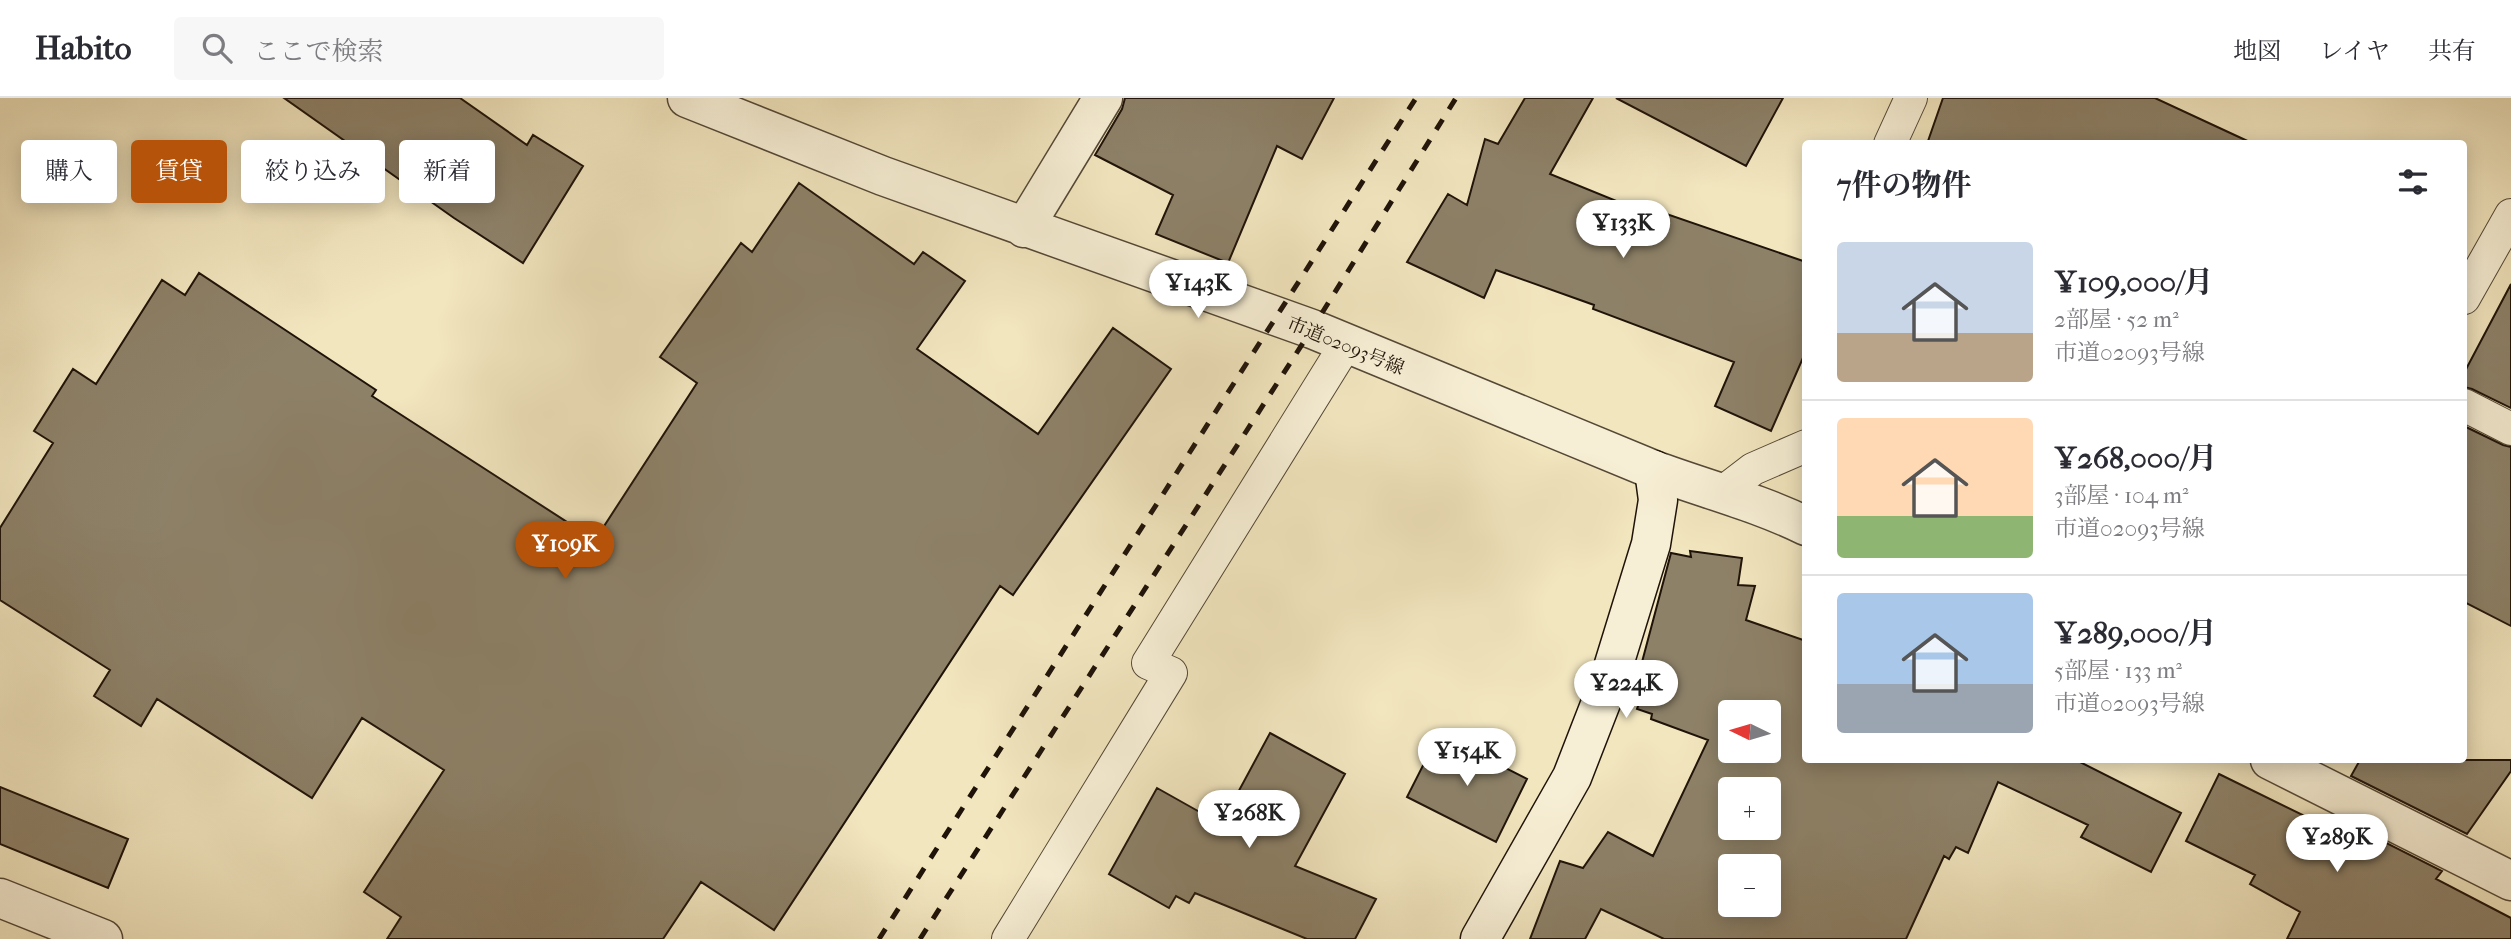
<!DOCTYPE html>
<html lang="ja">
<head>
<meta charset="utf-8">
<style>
	:root { --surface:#fff; --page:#f7f7f7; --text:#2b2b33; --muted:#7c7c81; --line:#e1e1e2; --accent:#b45309 }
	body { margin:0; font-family:"IM FELL French Canon","Noto Serif JP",serif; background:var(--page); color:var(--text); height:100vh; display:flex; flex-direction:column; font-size:26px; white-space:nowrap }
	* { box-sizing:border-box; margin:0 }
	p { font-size:23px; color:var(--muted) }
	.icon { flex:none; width:38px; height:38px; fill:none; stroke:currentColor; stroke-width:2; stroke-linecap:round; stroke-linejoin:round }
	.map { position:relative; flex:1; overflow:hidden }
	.drawer { position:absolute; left:1802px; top:42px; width:665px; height:623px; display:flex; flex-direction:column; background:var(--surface); border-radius:7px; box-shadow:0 4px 18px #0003 }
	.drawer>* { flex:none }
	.guide { position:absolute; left:21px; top:42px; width:665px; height:63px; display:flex; gap:14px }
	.needle { width:46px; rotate:275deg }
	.fabs { position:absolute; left:1718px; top:602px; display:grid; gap:14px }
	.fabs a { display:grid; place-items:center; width:63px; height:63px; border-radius:7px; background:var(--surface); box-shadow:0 4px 18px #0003; font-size:35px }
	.price { position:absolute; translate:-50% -60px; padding:0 16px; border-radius:24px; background:#fff; color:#222; font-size:23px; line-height:46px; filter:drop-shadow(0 2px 4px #0008) }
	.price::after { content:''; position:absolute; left:50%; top:42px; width:21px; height:16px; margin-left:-10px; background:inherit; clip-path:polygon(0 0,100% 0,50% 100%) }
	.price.selected { background:var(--accent); color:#fff }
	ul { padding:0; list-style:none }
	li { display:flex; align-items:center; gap:21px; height:175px; padding:0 35px }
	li+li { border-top:2px solid var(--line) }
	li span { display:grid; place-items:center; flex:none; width:196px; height:140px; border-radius:7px; color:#555 }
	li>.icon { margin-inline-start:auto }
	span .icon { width:84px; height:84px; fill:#fffc; stroke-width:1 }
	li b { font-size:30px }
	h2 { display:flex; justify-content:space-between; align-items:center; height:84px; padding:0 35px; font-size:30px }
	.pill { padding:0 24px; border-radius:7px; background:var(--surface); box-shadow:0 4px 18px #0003; font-size:24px; line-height:63px }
	.pill.selected { background:var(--accent); color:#fff }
	header { display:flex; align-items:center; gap:42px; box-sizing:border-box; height:98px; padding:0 35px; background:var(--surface); border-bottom:2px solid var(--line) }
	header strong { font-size:33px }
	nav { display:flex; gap:38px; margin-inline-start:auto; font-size:24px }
	.search { width:490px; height:63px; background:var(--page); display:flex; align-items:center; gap:18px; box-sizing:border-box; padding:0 24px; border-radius:7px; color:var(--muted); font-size:26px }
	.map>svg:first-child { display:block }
	.building { fill:#8d8168; stroke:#1f1309; stroke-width:2; fill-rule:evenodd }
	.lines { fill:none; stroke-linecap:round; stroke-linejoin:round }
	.lane-casing { stroke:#544836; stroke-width:34 }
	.street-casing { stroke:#544836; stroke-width:41 }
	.secondary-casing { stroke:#1f1309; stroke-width:41 }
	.lane { stroke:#f7efd5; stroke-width:32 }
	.street { stroke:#f7efd5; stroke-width:38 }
	.secondary { stroke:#f7efd5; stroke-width:38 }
	.rail { stroke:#1f1309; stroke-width:5; stroke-dasharray:12 12; stroke-linecap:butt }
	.labels { text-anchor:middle; stroke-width:5; stroke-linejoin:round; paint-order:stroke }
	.street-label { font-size:19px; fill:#1f1309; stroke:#f7efd5 }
</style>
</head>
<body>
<header>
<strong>Habito</strong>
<div class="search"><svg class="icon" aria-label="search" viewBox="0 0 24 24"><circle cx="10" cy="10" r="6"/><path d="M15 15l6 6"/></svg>ここで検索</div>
<nav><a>地図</a><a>レイヤ</a><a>共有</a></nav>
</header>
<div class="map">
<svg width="2511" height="841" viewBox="0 0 2511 841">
	<rect width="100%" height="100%" fill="#f2e6bf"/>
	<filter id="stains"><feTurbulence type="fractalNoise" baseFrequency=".00286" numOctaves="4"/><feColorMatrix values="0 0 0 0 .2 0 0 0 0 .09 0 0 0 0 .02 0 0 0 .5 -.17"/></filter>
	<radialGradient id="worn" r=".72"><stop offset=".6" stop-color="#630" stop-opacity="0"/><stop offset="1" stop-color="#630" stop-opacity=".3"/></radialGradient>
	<path class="building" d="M 284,0 L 460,0 L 527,47 L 533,37 L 583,68 L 523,165 L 454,120 Z
		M 1125,0 L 1334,0 L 1302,61 L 1277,48 L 1228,165 L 1156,136 L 1173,97 L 1095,57 L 1122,11 Z
		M 1525,0 L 1593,0 L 1550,76 L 1653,118 L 1655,112 L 1806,164 L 1806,253 L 1771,333 L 1715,308 L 1734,264 L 1593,211 L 1594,207 L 1496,172 L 1484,200 L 1407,164 L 1448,96 L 1467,107 L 1485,41 L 1498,46 Z
		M 1616,0 L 1783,0 L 1746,68 Z
		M 1943,0 L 2155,0 L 2254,46 L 1927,46 Z
		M 799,85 L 914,166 L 923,154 L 965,183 L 917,251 L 1038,336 L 1113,230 L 1171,271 L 1013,497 L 1000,488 L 774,832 L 701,784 L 663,841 L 387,841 L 401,819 L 364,794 L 444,672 L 362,620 L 312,700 L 157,601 L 141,628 L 94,598 L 110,572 L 0,502 L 0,430 L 53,345 L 34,333 L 73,271 L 96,286 L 162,182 L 185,197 L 199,175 L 376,292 L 372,298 L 595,442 L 697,285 L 660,259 L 741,145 L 752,154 Z
		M 2511,186 L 2511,310 L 2472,291 L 2464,289 L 2464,275 Z
		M 2464,328 L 2503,347 L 2511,349 L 2511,528 L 2464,504 Z
		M 1690,453 L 1742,460 L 1738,487 L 1755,488 L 1746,522 L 1806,543 L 1806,662 L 2076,662 L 2181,715 L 2151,774 L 2081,739 L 2088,727 L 1998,684 L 1968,755 L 1956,749 L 1949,761 L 1944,758 L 1906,841 L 1664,841 L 1601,811 L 1585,841 L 1530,841 L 1560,763 L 1583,770 L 1608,734 L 1653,758 L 1708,642 L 1651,621 L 1652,616 L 1637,611 L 1653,567 L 1642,564 L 1671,455 L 1691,459 ZM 1731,614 L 1769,614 L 1769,653 L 1731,653 ZM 1731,691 L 1769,691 L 1769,730 L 1731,730 ZM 1731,768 L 1769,768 L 1769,807 L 1731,807 Z
		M 1270,635 L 1345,676 L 1295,768 L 1376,801 L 1355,841 L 1307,841 L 1195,795 L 1189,805 L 1176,798 L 1169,810 L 1109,776 L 1157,690 L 1221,726 Z
		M 1439,636 L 1527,681 L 1496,744 L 1407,699 Z
		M 2360,662 L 2511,662 L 2511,673 L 2467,736 L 2351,678 Z
		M 2219,676 L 2325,728 L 2331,717 L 2442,773 L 2436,781 L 2511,820 L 2511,841 L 2287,841 L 2300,814 L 2250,786 L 2255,777 L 2186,743 Z
		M 0,689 L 128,741 L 108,790 L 0,746 Z"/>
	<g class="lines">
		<g class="lane-casing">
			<path id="lane" d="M 1890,46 L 1911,0
				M 2464,200 L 2511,117
				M 2464,307 L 2511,331
				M 1723,394 L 1753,371 L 1806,348
				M 1008,841 L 1171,575 L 1148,565 L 1346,246"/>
		</g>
		<g class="street-casing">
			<path id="street" d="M 687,0 L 883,78 L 1312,231 L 1654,372 C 1705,391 1757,404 1806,428
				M 1024,130 L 1103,0
				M 2270,662 L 2511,783
				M 0,800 L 103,841"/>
		</g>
		<g class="secondary-casing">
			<path id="secondary" d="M 1480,841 L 1572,679 L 1607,589 L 1651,446 L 1658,402 L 1654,372"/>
		</g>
		<use href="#lane" class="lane"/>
		<use href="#street" class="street"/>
		<use href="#secondary" class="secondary"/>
		<path class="rail" d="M 879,841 L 1416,0
			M 920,841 L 1312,231 L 1456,0"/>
	</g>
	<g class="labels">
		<g class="street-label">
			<text transform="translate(1346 247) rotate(22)" y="7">市道02093号線</text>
		</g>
	</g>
	<rect width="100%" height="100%" filter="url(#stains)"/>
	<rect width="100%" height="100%" fill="url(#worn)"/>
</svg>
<div class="fabs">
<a><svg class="needle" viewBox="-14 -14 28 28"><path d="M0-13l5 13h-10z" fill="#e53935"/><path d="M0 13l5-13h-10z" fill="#7c7c81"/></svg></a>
<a>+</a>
<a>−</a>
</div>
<b class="price" style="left:1623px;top:162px">¥133K</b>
<b class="price" style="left:1198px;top:222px">¥143K</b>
<b class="price selected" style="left:565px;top:483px">¥109K</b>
<b class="price" style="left:1626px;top:622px">¥224K</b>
<b class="price" style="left:1467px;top:690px">¥154K</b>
<b class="price" style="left:1249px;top:752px">¥268K</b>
<b class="price" style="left:2337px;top:776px">¥289K</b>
<div class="guide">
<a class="pill">購入</a>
<a class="pill selected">賃貸</a>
<a class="pill">絞り込み</a>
<a class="pill">新着</a>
</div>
<section class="drawer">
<h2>7件の物件<svg class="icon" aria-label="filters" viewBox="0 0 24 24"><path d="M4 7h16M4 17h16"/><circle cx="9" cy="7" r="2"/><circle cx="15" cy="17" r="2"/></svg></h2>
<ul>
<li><span style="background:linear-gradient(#c9d6e8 65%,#b9a48a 0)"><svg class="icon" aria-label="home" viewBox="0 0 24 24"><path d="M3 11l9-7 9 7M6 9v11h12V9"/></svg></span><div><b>¥109,000/月</b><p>2部屋 · 52 m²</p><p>市道02093号線</p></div></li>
<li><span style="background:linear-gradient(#ffd9b3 70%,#8fb573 0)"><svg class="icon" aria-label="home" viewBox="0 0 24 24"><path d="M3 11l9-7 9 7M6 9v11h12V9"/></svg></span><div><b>¥268,000/月</b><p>3部屋 · 104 m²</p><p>市道02093号線</p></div></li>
<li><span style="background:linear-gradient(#a9c7e8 65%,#9aa5b1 0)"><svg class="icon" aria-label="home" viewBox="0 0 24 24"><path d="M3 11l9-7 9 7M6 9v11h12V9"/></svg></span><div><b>¥289,000/月</b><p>5部屋 · 133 m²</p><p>市道02093号線</p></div></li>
</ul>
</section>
</div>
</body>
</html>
